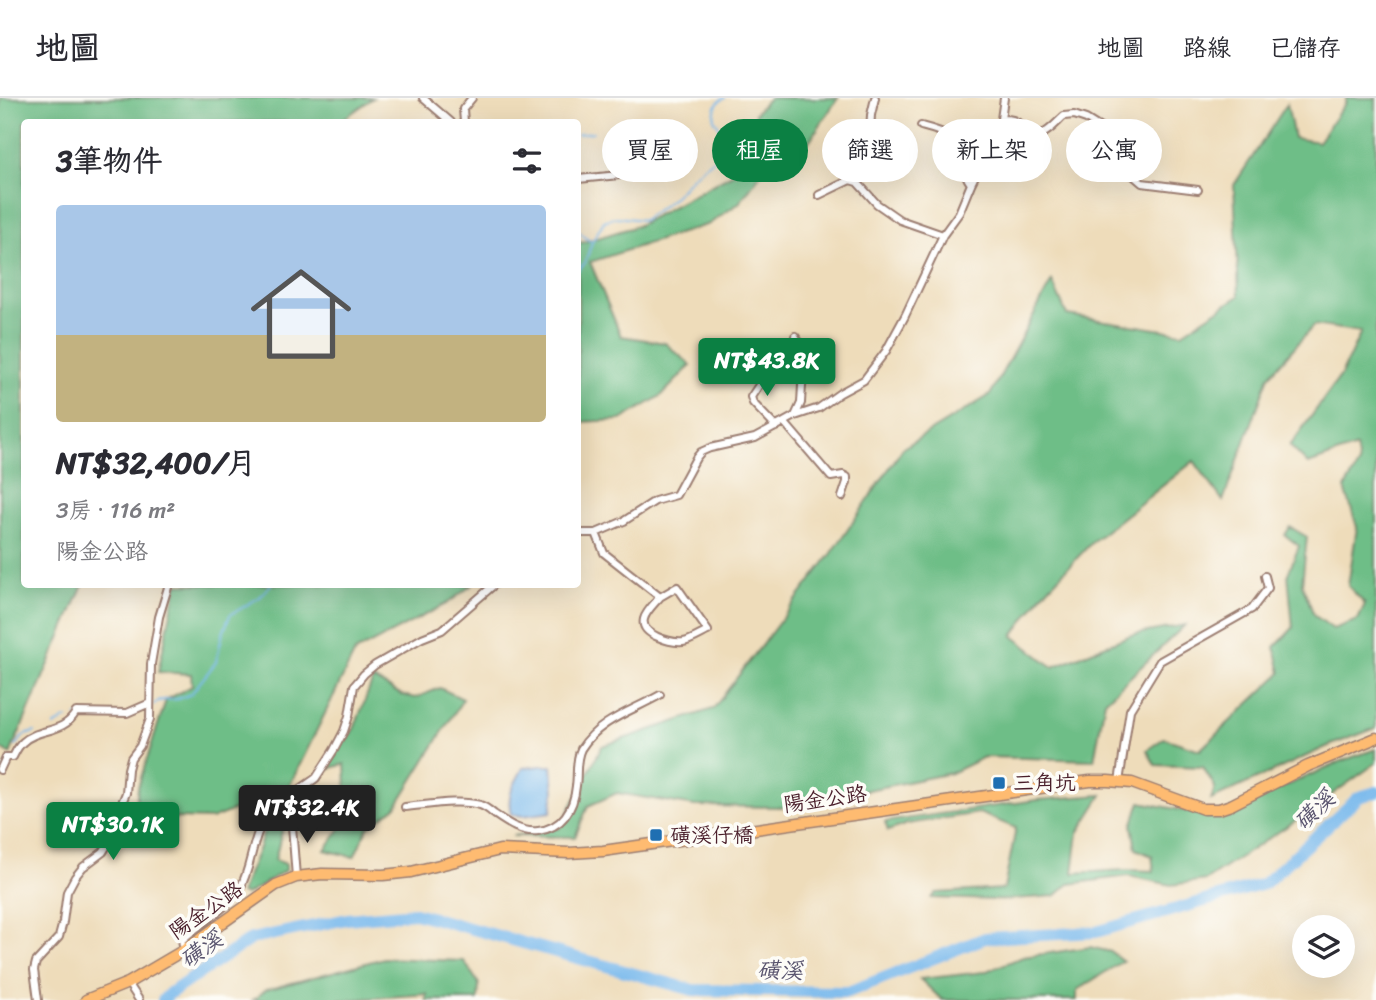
<!DOCTYPE html>
<html lang="zh-TW">
<head>
<meta charset="utf-8">
<style>
	:root { --surface:#fff; --page:#f7f7f7; --text:#2b2b33; --muted:#7c7c81; --line:#e1e1e2; --accent:#0b8043 }
	body { margin:0; font-family:Sriracha,"LXGW WenKai TC",sans-serif; background:var(--page); color:var(--text); height:100vh; display:flex; flex-direction:column; font-size:26px; white-space:nowrap }
	* { box-sizing:border-box; margin:0 }
	p { font-size:23px; color:var(--muted) }
	.icon { flex:none; width:38px; height:38px; fill:none; stroke:currentColor; stroke-width:2; stroke-linecap:round; stroke-linejoin:round }
	.map { position:relative; flex:1; overflow:hidden }
	.side { position:absolute; left:21px; top:21px; width:560px; height:469px; display:flex; flex-direction:column; background:var(--surface); border-radius:7px; box-shadow:0 7px 28px #0002 }
	.side>* { flex:none }
	.hud { position:absolute; left:602px; top:21px; width:665px; height:63px; display:flex; gap:14px }
	.fabs { position:absolute; left:1292px; top:817px; display:grid; gap:14px }
	.fabs a { display:grid; place-items:center; width:63px; height:63px; border-radius:50%; background:var(--surface); box-shadow:0 7px 28px #0002; font-size:35px }
	.price { position:absolute; translate:-50% -60px; padding:0 16px; border-radius:7px; background:var(--accent); color:#fff; font-size:23px; line-height:46px; filter:drop-shadow(0 2px 4px #0008) }
	.price::after { content:''; position:absolute; left:50%; top:42px; width:21px; height:16px; margin-left:-10px; background:inherit; clip-path:polygon(0 0,100% 0,50% 100%) }
	.price.current { background:#222; color:#fff }
	ul { padding:0; list-style:none }
	li { display:grid; align-content:center; gap:14px; height:371px; padding:0 35px }
	li+li { border-top:2px solid var(--line) }
	li span { display:grid; place-items:center; height:217px; border-radius:7px; color:#555 }
	li>.icon { margin-inline-start:auto }
	span .icon { width:126px; height:126px; fill:#fffc; stroke-width:1 }
	li b { font-size:30px }
	h2 { display:flex; justify-content:space-between; align-items:center; height:84px; padding:0 35px; font-size:30px }
	.tag { padding:0 24px; border-radius:32px; background:var(--surface); box-shadow:0 7px 28px #0002; font-size:24px; line-height:63px }
	.tag.current { background:var(--accent); color:#fff }
	header { display:flex; align-items:center; gap:42px; box-sizing:border-box; height:98px; padding:0 35px; background:var(--surface); border-bottom:2px solid var(--line) }
	header strong { font-size:33px }
	nav { display:flex; gap:38px; margin-inline-start:auto; font-size:24px }
	.map>svg:first-child { display:block }
	.forest { fill:#6ebe87; stroke:#5c6e59; stroke-width:2 }
	.water { fill:#77b8ec; stroke:#606c8c; stroke-width:2 }
	.lines { fill:none; stroke-linecap:round; stroke-linejoin:round }
	.stream { stroke:#77b8ec; stroke-width:2 }
	.river { stroke:#77b8ec; stroke-width:12 }
	.minor-casing { stroke:#9c7e72; stroke-width:10 }
	.primary-casing { stroke:#9c7e72; stroke-width:13 }
	.minor { stroke:#fff; stroke-width:6 }
	.primary { stroke:#febb71; stroke-width:10 }
	.poi-dot { fill:#1f6fb2; stroke:#fdfcf7; stroke-width:2.5 }
	.labels { text-anchor:middle; stroke-width:7; stroke-linejoin:round; paint-order:stroke }
	.poi-label { font-size:21px; fill:#4a1f2b; stroke:#fdfcf7; text-anchor:start }
	.street-label { font-size:21px; fill:#4a1f2b; stroke:#fdfcf7 }
	.water-label { font-size:23px; font-style:italic; fill:#5a556f; stroke:#fdfcf7 }
</style>
</head>
<body>
<header>
<strong>地圖</strong>
<nav><a>地圖</a><a>路線</a><a>已儲存</a></nav>
</header>
<div class="map">
<svg width="1376" height="902" viewBox="0 0 1376 902">
	<rect width="100%" height="100%" fill="#fdfcf7"/>
	<filter id="ink" filterUnits="userSpaceOnUse"><feTurbulence type="fractalNoise" baseFrequency=".0143" numOctaves="2"/><feDisplacementMap in="SourceGraphic" scale="14" xChannelSelector="R" yChannelSelector="G"/><feConvolveMatrix kernelMatrix="1 2 1 2 8 2 1 2 1" color-interpolation-filters="sRGB"/></filter>
	<filter id="wash" filterUnits="userSpaceOnUse"><feTurbulence type="fractalNoise" baseFrequency=".00686" numOctaves="4" result="noise"/><feDisplacementMap in="SourceGraphic" scale="28" xChannelSelector="R" yChannelSelector="G"/><feGaussianBlur stdDeviation="1.57" result="paint"/><feColorMatrix in="noise" values="0 0 0 0 0 0 0 0 0 0 0 0 0 0 0 0 0 1.4 0 .05"/><feComposite in="paint" operator="in"/></filter>
	<g filter="url(#wash)">
		<rect width="100%" height="100%" fill="#eedcba"/>
		<path class="forest" d="M 0,0 L 373,0 L 339,24 L 24,24 L 24,486 L 83,487 L 10,656 L 0,650 Z
			M 769,0 L 838,0 L 806,48 L 768,66 L 739,105 L 709,126 L 590,164 L 621,238 L 665,245 L 691,267 L 662,297 L 621,322 L 578,324 L 578,143 L 581,145 L 637,128 L 743,70 L 757,42 L 755,15 Z
			M 1346,0 L 1376,0 L 1376,630 L 1326,649 L 1211,702 L 1215,689 L 1203,669 L 1155,667 L 1147,652 L 1164,640 L 1200,652 L 1281,575 L 1275,549 L 1293,530 L 1288,476 L 1299,448 L 1285,437 L 1290,429 L 1307,439 L 1302,486 L 1314,517 L 1333,531 L 1358,522 L 1365,506 L 1348,488 L 1357,429 L 1345,390 L 1359,366 L 1356,349 L 1308,366 L 1290,348 L 1341,277 L 1361,234 L 1314,227 L 1269,278 L 1223,403 L 1194,363 L 1093,443 L 1042,497 L 1013,538 L 1053,569 L 1131,537 L 1185,527 L 1105,603 L 1094,662 L 984,659 L 951,675 L 785,709 L 695,708 L 617,695 L 588,708 L 575,739 L 512,738 L 560,730 L 602,648 L 713,611 L 832,455 L 903,350 L 990,297 L 1052,183 L 1067,217 L 1182,235 L 1239,198 L 1234,87 L 1287,6 L 1294,40 L 1318,44 L 1346,4 Z
			M 177,487 L 177,486 L 472,487 L 448,505 L 355,554 L 288,691 L 211,721 L 175,720 L 132,741 L 138,689 L 166,602 L 192,588 L 191,576 L 158,574 Z
			M 373,581 L 402,597 L 415,600 L 440,590 L 463,601 L 396,709 L 368,729 L 354,759 L 325,752 L 343,726 L 347,710 L 345,666 L 331,670 L 302,698 L 283,711 L 282,733 L 275,762 L 286,766 L 286,772 L 246,797 L 241,795 C 248,771 263,749 265,724 L 316,680 L 354,631 Z
			M 1376,651 L 1376,665 L 1295,723 L 1206,782 L 1171,787 L 1129,778 L 1069,786 L 1055,798 L 1000,802 L 932,800 L 936,795 L 1004,791 L 1016,730 L 979,715 L 907,726 L 888,733 L 885,724 L 1037,702 L 1102,697 L 1078,735 L 1073,775 L 1126,772 L 1154,773 L 1152,758 L 1136,751 L 1132,728 L 1140,704 L 1216,719 L 1342,663 Z
			M 1090,849 L 1111,854 L 1123,863 L 1077,892 L 1077,902 L 942,902 L 920,881 L 984,874 L 1023,859 Z
			M 384,860 L 464,863 L 479,886 L 478,902 L 426,902 L 427,896 L 347,902 L 253,902 L 266,892 Z"/>
		<path class="water" d="M 541,668 L 552,668 L 554,694 L 551,714 L 523,718 L 511,716 C 506,697 514,687 523,670 Z"/>
		<g class="lines">
			<path class="stream" d="M 578,36 L 593,34
				M 578,133 L 590,143
				M 578,172 L 585,165 L 592,144 L 604,123 L 617,119 L 643,122 L 672,101 L 693,78 L 725,52 L 727,41 L 714,21 C 715,11 715,4 725,0
				M 154,606 L 163,602 L 178,601 L 191,596 L 216,564 L 222,538 L 230,517 L 260,499 L 271,486
				M 76,618 L 128,618 L 136,614
				M 54,628 L 67,620
				M 16,648 L 24,637 L 35,634
				M 0,682 L 8,664"/>
			<path class="river" d="M 163,902 L 170,895 L 251,841 L 347,821 L 415,815 L 693,892 L 848,894 L 985,840 L 1096,834 L 1264,786 L 1359,699 L 1376,694"/>
		</g>
	</g>
	<g filter="url(#ink)">
		<g class="lines">
			<g class="minor-casing">
				<path id="minor" d="M 423,0 L 451,24
					M 875,0 L 871,17 L 869,52 L 866,59 L 849,77 L 850,82 L 857,84 L 877,106 L 900,122 L 943,137
					M 1001,21 C 1005,21 1010,21 1013,22 C 1024,26 1028,41 1042,36 C 1050,33 1058,23 1064,18 L 1074,17 L 1086,21 L 1102,31 L 1109,39 L 1120,66 L 1142,85 L 1198,92
					M 464,24 L 463,11 L 472,0
					M 921,28 C 944,34 959,37 963,64 C 965,73 965,78 971,86
					M 578,81 L 630,76 L 638,73 L 642,69 L 655,49 L 683,42
					M 819,97 L 850,82
					M 760,276 L 759,287 L 751,299 L 753,305 L 776,329
					M 795,318 L 801,305 L 802,287 L 806,274 L 800,245 L 795,238
					M 784,324 L 831,379 L 843,377 L 847,379 L 847,384 L 842,399
					M 578,435 L 596,435 L 624,423 L 655,403 L 676,397 L 696,360 L 701,354 L 710,350 L 755,340 L 795,318 L 819,310 L 840,295 L 864,282 L 886,253 L 905,218 L 943,137 L 959,115 L 971,86 L 997,34 L 1001,21 L 1004,0
					M 596,435 L 604,455 L 660,499 L 677,489 L 708,533 C 701,536 691,543 683,544 C 671,545 640,537 644,521 C 646,513 655,505 660,499
					M 0,672 L 6,659 L 13,659 C 16,653 18,648 23,644 C 39,629 63,637 76,614 L 127,615 L 150,605
					M 1119,684 L 1130,612 L 1160,563 L 1252,511 L 1268,490 L 1265,478
					M 405,709 C 428,707 459,701 480,707 C 486,709 489,712 494,716 C 507,725 521,735 538,733 C 562,730 574,711 576,688 C 578,676 575,663 581,651 C 599,622 632,613 660,597
					M 296,779 L 291,715 L 298,708
					M 184,852 L 182,842 C 200,826 226,811 239,792 C 251,772 251,746 262,725 C 272,708 300,692 316,680 L 334,652 L 344,633 L 349,618 L 354,588 L 364,576 L 375,567 L 422,540 L 442,532 L 495,486
					M 128,885 L 139,902
					M 38,902 L 34,872 L 36,864 L 59,839 L 63,824 L 67,794 L 75,779 L 83,769 L 103,754 L 108,746 L 115,722 L 126,695 L 128,671 L 131,660 L 140,648 L 150,621 L 151,566 L 159,519 L 169,486"/>
			</g>
			<g class="primary-casing">
				<path id="primary" d="M 86,902 L 128,885 L 184,852 L 276,787 L 296,779 L 322,776 L 383,777 L 411,774 L 500,752 L 569,755 L 603,753 L 1090,683 L 1108,683 L 1132,685 L 1203,711 L 1219,711 L 1231,707 L 1308,668 L 1376,640"/>
			</g>
			<use href="#minor" class="minor"/>
			<use href="#primary" class="primary"/>
		</g>
	</g>
	<g class="poi-dot">
		<rect x="992" y="678" width="14" height="14" rx="3.5"/>
		<rect x="649" y="730" width="14" height="14" rx="3.5"/>
	</g>
	<g class="labels">
		<g class="poi-label">
			<text x="1013" y="692">三角坑</text>
			<text x="670" y="744">磺溪仔橋</text>
		</g>
		<g class="street-label">
			<text transform="translate(825 701) rotate(-8)" y="7">陽金公路</text>
			<text transform="translate(206 812) rotate(-35)" y="7">陽金公路</text>
		</g>
		<g class="water-label">
			<text transform="translate(1314 712) rotate(-43)" y="8">磺溪</text>
			<text transform="translate(201 851) rotate(-35)" y="8">磺溪</text>
			<text transform="translate(780 872) rotate(1)" y="8">磺溪</text>
		</g>
	</g>
</svg>
<div class="fabs">
<a><svg class="icon" aria-label="layers" viewBox="0 0 24 24"><path d="M12 4l9 5-9 5-9-5zM3 14l9 5 9-5"/></svg></a>
</div>
<b class="price" style="left:767px;top:300px">NT$43.8K</b>
<b class="price current" style="left:307px;top:747px">NT$32.4K</b>
<b class="price" style="left:113px;top:764px">NT$30.1K</b>
<div class="hud">
<a class="tag">買屋</a>
<a class="tag current">租屋</a>
<a class="tag">篩選</a>
<a class="tag">新上架</a>
<a class="tag">公寓</a>
</div>
<section class="side">
<h2>3筆物件<svg class="icon" aria-label="filters" viewBox="0 0 24 24"><path d="M4 7h16M4 17h16"/><circle cx="9" cy="7" r="2"/><circle cx="15" cy="17" r="2"/></svg></h2>
<ul>
<li><span style="background:linear-gradient(#a9c7e8 60%,#c2b280 0)"><svg class="icon" aria-label="home" viewBox="0 0 24 24"><path d="M3 11l9-7 9 7M6 9v11h12V9"/></svg></span><div><b>NT$32,400/月</b><p>3房 · 116 m²</p><p>陽金公路</p></div></li>
</ul>
</section>
</div>
</body>
</html>
